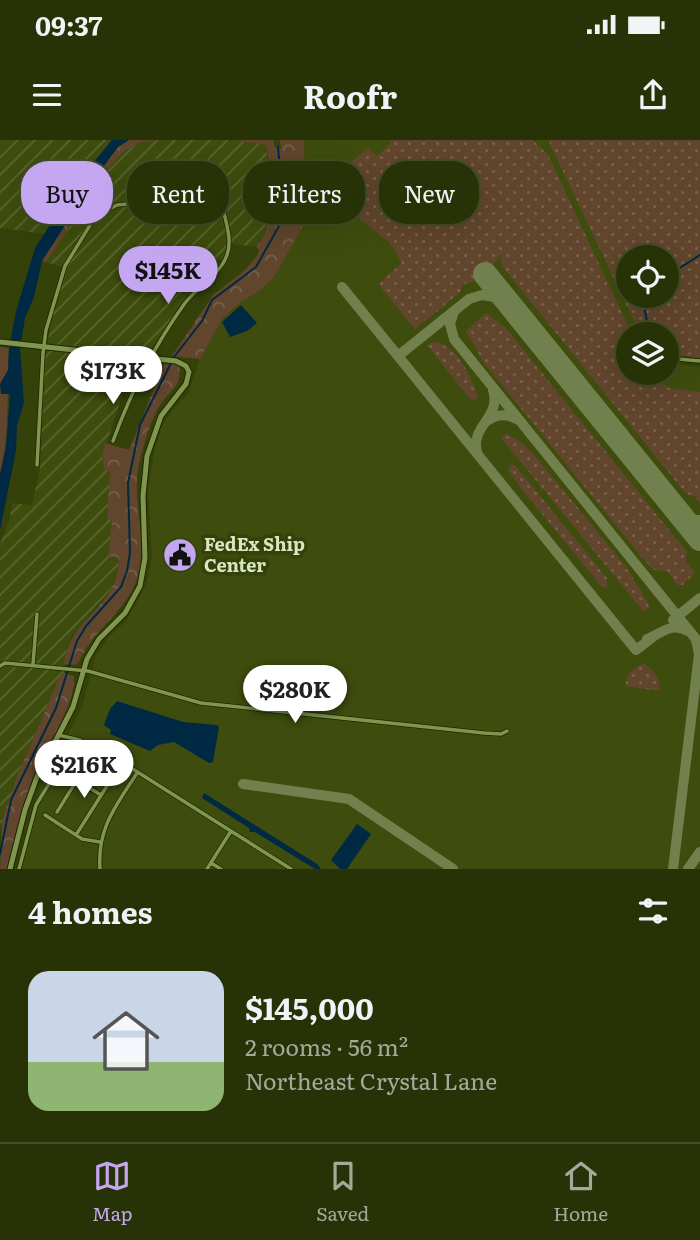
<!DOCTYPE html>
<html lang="en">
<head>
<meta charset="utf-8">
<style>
	:root { --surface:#273207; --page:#333e15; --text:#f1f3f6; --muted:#a4aa9b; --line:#434d28; --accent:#c5a7f1 }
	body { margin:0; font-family:Literata,serif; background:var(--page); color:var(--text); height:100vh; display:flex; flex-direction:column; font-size:26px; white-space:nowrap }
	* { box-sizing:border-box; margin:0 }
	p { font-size:23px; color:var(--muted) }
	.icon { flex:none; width:38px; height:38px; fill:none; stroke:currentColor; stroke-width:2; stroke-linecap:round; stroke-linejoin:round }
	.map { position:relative; height:729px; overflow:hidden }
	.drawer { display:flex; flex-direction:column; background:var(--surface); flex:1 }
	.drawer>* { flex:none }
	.guide { position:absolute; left:21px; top:21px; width:658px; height:63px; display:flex; gap:14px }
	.controls { position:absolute; left:616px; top:105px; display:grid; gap:14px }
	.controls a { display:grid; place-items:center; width:63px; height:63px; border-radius:50%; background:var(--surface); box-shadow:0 7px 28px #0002,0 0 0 2px var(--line); font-size:35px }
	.price { position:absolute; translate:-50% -60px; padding:0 16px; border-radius:24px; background:#fff; color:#222; font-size:23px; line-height:46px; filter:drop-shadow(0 2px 4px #0008) }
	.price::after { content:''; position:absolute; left:50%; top:42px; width:21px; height:16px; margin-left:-10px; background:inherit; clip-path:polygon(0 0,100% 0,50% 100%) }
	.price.active { background:var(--accent); color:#111 }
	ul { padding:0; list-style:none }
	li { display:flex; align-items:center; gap:21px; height:175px; padding:0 28px }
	li span { display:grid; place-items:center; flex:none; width:196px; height:140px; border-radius:21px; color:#555 }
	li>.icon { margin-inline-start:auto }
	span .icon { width:84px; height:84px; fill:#fffc; stroke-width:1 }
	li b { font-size:30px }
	h2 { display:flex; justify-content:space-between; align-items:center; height:84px; padding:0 28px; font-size:30px }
	.pill { padding:0 24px; border-radius:28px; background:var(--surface); box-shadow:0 7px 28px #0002,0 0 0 2px var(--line); font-size:24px; line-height:63px }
	.pill.active { background:var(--accent); color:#111 }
	.status { display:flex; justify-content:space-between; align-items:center; height:49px; padding:0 35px; background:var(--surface); direction:ltr }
	.status svg { height:19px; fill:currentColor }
	header { display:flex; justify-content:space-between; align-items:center; height:91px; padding:0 28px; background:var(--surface); font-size:32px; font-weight:700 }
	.dock { display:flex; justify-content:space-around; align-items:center; height:98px; border-top:2px solid var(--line); background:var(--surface); font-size:19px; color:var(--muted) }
	.dock a { display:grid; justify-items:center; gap:4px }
	.dock .active { color:var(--accent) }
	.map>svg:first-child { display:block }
	.built { fill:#3e4d0d }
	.industrial { fill:url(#industrial-furrows) }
	.grass { fill:url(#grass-dots); fill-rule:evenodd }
	.forest { fill:url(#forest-crowns) }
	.park { fill:#61452c }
	.water { fill:#002944 }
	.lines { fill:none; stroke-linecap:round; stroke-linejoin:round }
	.stream { stroke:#002944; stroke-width:2 }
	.taxiway { stroke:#72804e; stroke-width:10 }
	.runway { stroke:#72804e; stroke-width:24 }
	.street-casing { stroke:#1e2702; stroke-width:5 }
	.secondary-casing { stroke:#1e2702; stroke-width:7 }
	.street { stroke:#80964f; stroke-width:3.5 }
	.secondary { stroke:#80964f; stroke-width:5 }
	.labels { text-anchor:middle; stroke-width:7; stroke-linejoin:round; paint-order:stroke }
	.poi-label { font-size:18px; font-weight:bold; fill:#d9e6c2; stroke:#344209; text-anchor:start }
</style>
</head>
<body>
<div class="status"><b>09:37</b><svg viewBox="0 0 49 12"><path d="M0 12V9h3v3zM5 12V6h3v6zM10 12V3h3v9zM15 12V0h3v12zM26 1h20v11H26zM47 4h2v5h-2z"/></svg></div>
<header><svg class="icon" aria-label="menu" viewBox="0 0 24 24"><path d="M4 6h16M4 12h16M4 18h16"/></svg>Roofr<svg class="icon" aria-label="share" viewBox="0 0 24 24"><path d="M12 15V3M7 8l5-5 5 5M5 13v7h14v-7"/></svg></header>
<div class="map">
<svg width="700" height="729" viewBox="0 0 700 729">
	<defs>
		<pattern id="industrial-furrows" width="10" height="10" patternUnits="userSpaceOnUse" patternTransform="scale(1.75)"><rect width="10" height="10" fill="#3e4d0d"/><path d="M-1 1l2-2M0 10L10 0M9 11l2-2" fill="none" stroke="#59672f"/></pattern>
		<pattern id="grass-dots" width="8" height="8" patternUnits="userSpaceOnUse" patternTransform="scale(1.75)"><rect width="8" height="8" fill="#61452c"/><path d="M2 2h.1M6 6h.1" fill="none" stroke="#776049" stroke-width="1.8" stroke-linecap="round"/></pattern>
		<pattern id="forest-crowns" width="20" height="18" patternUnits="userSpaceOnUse" patternTransform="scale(1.75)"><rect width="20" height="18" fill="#61452c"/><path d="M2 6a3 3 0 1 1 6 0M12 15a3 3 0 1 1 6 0" fill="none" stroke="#776049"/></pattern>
	</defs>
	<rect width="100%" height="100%" fill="#344209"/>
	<path class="built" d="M 304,0 L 548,0 L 640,194 L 628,194 L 628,233 L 667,233 L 675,224 L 700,227 L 700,729 L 17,729 L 34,666 L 49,625 L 60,604 L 63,604 L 82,567 L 96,515 L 109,497 L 127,480 L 147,443 L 152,418 L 148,348 L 154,313 L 162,286 L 171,272 L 188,254 L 202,212 L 222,179 L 242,161 L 259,151 L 302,87 L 304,66 L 306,66 Z"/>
	<path class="industrial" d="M 0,0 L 112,0 L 81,38 L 45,94 L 0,88 Z
		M 159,0 L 233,0 L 266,5 L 272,61 L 265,91 L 261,102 L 256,107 L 227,103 L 224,119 L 219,119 L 215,129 L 178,168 L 123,253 L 102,317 L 110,332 L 108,378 L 112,379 L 108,416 L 119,418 L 117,433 L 111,449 L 71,497 L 67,507 L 64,533 L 60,536 L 18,634 L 0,691 L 0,404 L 10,378 L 12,363 L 32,365 L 40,328 L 45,218 L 53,172 L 67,128 L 46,122 L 69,88 L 81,61 L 122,13 L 140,3 Z"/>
	<path class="grass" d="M 389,0 L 533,0 L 548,15 L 632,194 L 628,194 L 628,233 L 648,233 L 669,248 L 700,252 L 700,363 L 694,356 L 686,354 L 502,126 L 501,114 C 492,126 480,143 462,144 L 461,152 L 415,189 L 379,145 L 382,140 L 402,123 L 390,103 L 359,78 L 352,74 L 339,78 C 333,61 328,48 339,32 L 346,39 L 352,35 L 346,26 L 368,8 L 377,16 L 391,3 Z
		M 548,0 L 700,0 L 700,218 L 667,214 L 667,194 L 640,194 ZM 628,117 L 667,117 L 667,156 L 628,156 Z
		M 486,173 L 505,187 L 687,412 L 686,421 L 695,433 L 683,445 L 677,445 L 667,431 L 654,430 L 644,420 L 484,223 L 466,191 Z
		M 433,202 C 455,202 472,238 478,256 L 475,260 L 470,259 L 427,205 Z
		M 506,293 L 526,306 L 541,323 L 627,428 L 648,463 L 649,468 L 645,471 L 643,471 L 501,298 Z
		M 512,324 L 515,325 L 607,438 L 607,449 L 601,446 L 520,347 L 508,330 Z
		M 643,523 C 652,529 663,541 659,551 L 625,546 L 628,534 Z"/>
	<path class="forest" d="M 129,0 L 159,0 L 139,3 L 122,13 L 81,61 L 69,88 L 46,122 L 42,121 L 82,56 L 118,7 Z
		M 233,0 L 273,0 L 275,7 L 281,9 L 280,0 L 304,0 L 306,66 L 304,67 L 302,87 L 274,137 L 259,151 L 242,161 L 222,179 L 200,219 L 172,216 L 213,155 L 244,131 L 257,116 L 259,110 L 256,107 C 277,87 272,32 266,5 Z
		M 164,224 L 176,224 L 179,226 C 183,244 172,249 162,262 C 154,274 149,288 145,301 C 141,314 137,330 137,343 C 136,376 148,412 135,444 C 122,475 92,491 79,522 L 75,525 L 64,524 C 67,487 98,476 113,445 C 117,437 118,428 119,418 L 108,416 L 112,380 L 107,379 L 110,332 L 105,330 L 102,317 L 105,303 L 129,310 Z
		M 64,533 L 74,536 C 76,566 45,607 34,635 C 22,666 14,697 7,729 L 0,729 L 2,681 L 18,634 L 60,536 Z"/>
	<path class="park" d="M 0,207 L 9,208 C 6,251 11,292 0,334 Z"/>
	<path class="water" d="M 112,0 L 129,0 L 118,7 L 111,16 L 69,74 L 66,84 L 42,121 L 34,157 L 25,178 L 20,209 L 24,263 L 17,286 L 16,311 L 0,390 L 0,334 L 6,307 L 10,254 L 1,254 L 0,244 L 8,230 L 9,208 L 16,171 L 35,108 L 81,38 Z
		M 241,165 L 257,183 L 247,191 L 230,197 L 222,182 Z
		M 117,561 L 183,582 L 217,585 L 219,587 L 213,622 L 209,623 L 174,602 L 158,605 L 150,611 L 110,594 L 111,590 L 104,585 L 110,569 Z
		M 204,653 L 317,724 L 321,729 L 315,729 L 255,692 L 250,692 L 249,688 L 202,658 Z
		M 357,684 L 371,694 L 347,729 L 340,729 L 331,720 Z"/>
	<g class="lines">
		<path class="stream" d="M 667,136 L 700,115
			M 649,194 L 645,171 L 650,156
			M 0,714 L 11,660 L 56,568 L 77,501 L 86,486 L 121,447 L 127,431 L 130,413 L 128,343 L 140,285 L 174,217 L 202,181 L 212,160 L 256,127 L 280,84 L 284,73 L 278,7"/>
		<path class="taxiway" d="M 342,147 L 398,216
			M 506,159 L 482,155 L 469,159 L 398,216 L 636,510 L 653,497
			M 454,172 L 450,184 L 454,199 L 700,504
			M 487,281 C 498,273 507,274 519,280
			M 477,312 C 470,286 502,277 493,250
			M 681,376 L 693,380 L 700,380
			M 673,480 L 700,458
			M 647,499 C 663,493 670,482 688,491
			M 243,644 L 349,659 L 453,729
			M 673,729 L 699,514 L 696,500
			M 688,729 L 700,712"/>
		<path class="runway" d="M 485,134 L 700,399"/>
		<g class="street-casing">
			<path id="street" d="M 667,218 L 700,221
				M 37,325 L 43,213 L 46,190 L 65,126 L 95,77 L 117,65 L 178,59 L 210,65 L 224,73 C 227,86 232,102 227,115 C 220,135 197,147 185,163 C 154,206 131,252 113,301
				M 33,524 L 37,474
				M 0,526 L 5,523 L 88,531 L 201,563 L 484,593 L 501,594 L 507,591
				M 58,595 L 80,600 L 98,612 L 109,614 L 291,729
				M 57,672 L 77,640
				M 45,675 L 82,699 L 100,702
				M 76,695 L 112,638
				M 211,723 L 221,729
				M 19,729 L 36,665 L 58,629 L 101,655
				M 100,729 C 97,688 116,666 137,633
				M 207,729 L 231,691"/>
		</g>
		<g class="secondary-casing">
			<path id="secondary" d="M 0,202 L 176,221 L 186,226 L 189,232 L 186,244 L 161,276 L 147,316 L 143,356 L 145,418 L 140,446 L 125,473 L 99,499 L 87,519 L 73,567 L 37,637 L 25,670 L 10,729"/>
		</g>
		<use href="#street" class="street"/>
		<use href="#secondary" class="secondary"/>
	</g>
	<defs>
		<g id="civic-disc" transform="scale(1.75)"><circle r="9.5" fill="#c5a7f1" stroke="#344209"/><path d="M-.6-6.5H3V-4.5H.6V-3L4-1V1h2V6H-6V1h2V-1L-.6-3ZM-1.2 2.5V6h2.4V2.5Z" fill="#111"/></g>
	</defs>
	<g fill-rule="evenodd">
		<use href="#civic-disc" x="180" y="415"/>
	</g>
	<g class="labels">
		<g class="poi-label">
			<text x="204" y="411">FedEx Ship<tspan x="204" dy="21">Center</tspan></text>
		</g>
	</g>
</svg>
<div class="controls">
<a><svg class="icon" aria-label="locate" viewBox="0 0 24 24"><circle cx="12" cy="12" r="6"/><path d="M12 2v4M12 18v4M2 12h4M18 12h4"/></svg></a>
<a><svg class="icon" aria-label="layers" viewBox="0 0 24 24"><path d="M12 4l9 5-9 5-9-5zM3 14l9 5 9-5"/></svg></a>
</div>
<b class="price active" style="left:168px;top:166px">$145K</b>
<b class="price" style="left:113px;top:266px">$173K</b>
<b class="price" style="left:295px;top:585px">$280K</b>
<b class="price" style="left:84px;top:660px">$216K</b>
<div class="guide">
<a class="pill active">Buy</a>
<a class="pill">Rent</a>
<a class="pill">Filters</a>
<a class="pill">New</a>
</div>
</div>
<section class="drawer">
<h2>4 homes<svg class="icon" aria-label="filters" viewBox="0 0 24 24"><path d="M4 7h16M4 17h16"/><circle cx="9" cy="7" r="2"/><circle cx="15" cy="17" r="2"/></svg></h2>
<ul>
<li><span style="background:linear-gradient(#c9d6e8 65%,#8fb573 0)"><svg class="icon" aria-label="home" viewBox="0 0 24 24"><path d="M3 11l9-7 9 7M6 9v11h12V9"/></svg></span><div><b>$145,000</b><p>2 rooms · 56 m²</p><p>Northeast Crystal Lane</p></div></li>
</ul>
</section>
<nav class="dock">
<a class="active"><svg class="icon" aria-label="map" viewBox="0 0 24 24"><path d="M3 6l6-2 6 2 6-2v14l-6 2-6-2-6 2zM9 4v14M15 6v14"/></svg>Map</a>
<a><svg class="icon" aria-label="saved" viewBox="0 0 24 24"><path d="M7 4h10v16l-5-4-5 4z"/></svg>Saved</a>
<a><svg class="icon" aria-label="home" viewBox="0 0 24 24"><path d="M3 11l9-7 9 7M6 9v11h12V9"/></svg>Home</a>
</nav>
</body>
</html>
